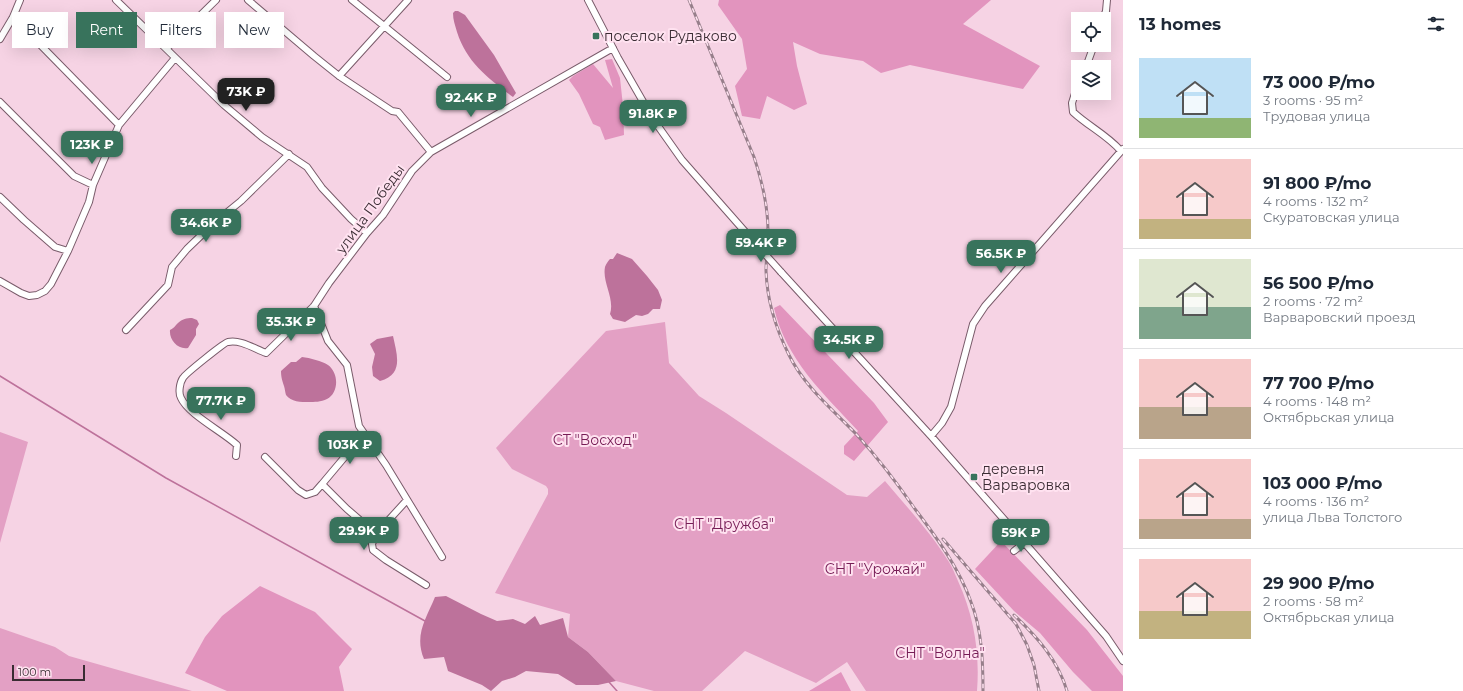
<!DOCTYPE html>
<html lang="en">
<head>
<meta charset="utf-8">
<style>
	:root { --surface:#fff; --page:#f2f2f3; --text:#1f2937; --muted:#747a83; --line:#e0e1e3; --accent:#38735c }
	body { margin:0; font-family:Montserrat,sans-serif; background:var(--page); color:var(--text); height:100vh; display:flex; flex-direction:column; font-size:15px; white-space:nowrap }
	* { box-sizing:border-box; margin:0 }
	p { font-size:13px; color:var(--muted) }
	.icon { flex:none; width:22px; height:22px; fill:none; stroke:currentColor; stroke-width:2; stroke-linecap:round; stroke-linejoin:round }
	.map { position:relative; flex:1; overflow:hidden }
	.details { display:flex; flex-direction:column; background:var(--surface); width:340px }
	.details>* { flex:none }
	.top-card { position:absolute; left:12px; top:12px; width:380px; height:36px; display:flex; gap:8px }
	.fabs { position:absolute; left:1071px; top:12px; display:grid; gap:8px }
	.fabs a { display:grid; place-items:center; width:40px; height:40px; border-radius:0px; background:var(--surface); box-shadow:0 4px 16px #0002; font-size:20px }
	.scale { position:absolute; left:12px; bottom:10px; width:73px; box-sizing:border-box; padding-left:4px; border:2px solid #3a2c33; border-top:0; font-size:11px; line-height:14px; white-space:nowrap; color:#3a2c33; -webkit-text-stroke:3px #ffe2f0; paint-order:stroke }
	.price { position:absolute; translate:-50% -34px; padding:0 9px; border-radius:8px; background:var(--accent); color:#fff; font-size:13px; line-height:26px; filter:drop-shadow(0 1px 2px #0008) }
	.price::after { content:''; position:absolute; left:50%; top:24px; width:12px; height:9px; margin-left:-6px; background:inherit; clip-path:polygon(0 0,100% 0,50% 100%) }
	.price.on { background:#222; color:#fff }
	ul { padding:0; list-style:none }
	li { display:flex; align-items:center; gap:12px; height:100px; padding:0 16px }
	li+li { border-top:1px solid var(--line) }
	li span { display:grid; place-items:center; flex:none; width:112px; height:80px; border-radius:0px; color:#555 }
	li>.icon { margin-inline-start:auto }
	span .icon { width:48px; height:48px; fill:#fffc; stroke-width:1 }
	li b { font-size:17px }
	h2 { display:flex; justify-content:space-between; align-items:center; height:48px; padding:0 16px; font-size:17px }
	.tag { padding:0 14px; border-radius:0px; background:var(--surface); box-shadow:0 4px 16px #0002; font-size:14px; line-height:36px }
	.tag.on { background:var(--accent); color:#fff }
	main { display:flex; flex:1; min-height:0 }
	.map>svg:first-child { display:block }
	.green { fill:#e3a0c4 }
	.forest { fill:#e294be }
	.water { fill:#bd729b }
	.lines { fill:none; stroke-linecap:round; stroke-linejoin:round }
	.stream { stroke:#bd729b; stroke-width:1.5 }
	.minor-casing { stroke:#795b6a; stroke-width:8 }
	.minor { stroke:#fff; stroke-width:6 }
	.rail-casing { stroke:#977f8b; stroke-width:3 }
	.rail { stroke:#ffe2f0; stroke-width:1.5; stroke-dasharray:4.5; stroke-linecap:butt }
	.minor-bridge-casing { stroke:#795b6a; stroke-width:8; stroke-linecap:butt }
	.minor-bridge { stroke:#fff; stroke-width:6 }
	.poi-dot { fill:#38735c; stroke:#ffe2f0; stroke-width:1.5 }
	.labels { text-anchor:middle; stroke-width:4; stroke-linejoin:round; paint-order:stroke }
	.poi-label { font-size:14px; fill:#3a2c33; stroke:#ffe2f0; text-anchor:start }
	.street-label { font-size:14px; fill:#3a2c33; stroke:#ffe2f0 }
	.park-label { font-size:14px; fill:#761c55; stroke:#ffe2f0 }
</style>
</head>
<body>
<main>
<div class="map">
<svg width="1123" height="691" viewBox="0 0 1123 691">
	<rect width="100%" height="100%" fill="#f6d3e4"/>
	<path class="green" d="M 665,322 L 669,363 L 699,396 L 726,413 L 847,495 L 867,497 L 885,481 C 907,507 931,533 949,562 C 953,568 955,575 958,581 C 974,616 980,653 977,691 L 866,691 L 847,662 L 816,683 L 745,651 L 702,691 L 654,691 L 616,681 L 588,652 L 568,637 L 570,614 L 495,593 L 548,494 L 548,489 L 546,486 L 512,469 L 496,448 L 606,331 Z
		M 0,432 L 28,442 L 0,543 Z
		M 0,628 L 55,647 L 69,656 L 192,691 L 0,691 Z"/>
	<path class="forest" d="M 719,0 L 991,0 L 963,24 L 1040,66 L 1023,89 L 910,65 L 881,73 L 863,61 L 820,54 L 793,42 L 797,66 L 807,104 L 794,110 L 767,96 L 760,119 L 742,116 L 735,86 L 747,69 L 742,39 L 718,5 Z
		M 612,59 L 620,78 L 623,106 L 624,135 L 605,140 L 600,127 L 593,124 L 579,94 L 569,80 L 573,76 L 593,64 L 613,88 L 605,60 Z
		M 780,305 L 874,403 L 888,422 L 854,461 L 844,454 L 844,446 L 858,431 C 824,394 786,360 774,308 Z
		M 1001,541 L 1087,630 L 1123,676 L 1123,691 L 1092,691 L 1073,672 L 1040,633 L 1014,611 L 975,569 Z
		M 260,586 L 315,612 L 352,649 L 339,667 L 344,691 L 227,691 L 185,673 L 205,637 L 222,616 Z
		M 841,672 L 851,691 L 809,691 Z"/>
	<path class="water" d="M 455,11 L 458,11 L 465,15 L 494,55 L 516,93 L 513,97 C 488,78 467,63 457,32 C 455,25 453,20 453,13 Z
		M 617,253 L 632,259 L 647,276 L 658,290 L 662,300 L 660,309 L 653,309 L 648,314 L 642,316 L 636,315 L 625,322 L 613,319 L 610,314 C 615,298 602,283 605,267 C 606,264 608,261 610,259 L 613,259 Z
		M 192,318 L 197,320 L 199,324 L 196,329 L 196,335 L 188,348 C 178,350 169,340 170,330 C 174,328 175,326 178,323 C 182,319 187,318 192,318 Z
		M 393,336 C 397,355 404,374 380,381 L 373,376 L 372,367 L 375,354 L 370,344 L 377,339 Z
		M 302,357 C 310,358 322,361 328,365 C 339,373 339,393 327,399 C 321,402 314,402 309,402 C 301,402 291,402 286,395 C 285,392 285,389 284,386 C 282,380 281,377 281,371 L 291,362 L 296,362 Z
		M 446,596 L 481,614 L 497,621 L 513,619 L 525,624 L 535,616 L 540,625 L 563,618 L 568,637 L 588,652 L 616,681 L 598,685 L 576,685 L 558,674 L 526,671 L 515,677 L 502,681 L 491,691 L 482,685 L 448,671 L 444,657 L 424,659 C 414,635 426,619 435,597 Z"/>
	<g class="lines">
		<path class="stream" d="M 0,376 L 166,478 L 425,621
			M 609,682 L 617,691"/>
		<g class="minor-casing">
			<path id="minor" d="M 116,0 L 224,105 L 262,137 L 307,167 L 322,188 L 351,219 L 367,233
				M 248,0 L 314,56 L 339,76 L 392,111 L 398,112 L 431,152
				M 352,0 L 447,77
				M 588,0 L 618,58 L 653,119 L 682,160 L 755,243
				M 13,17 L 119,125
				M 1103,19 L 1106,11 L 1107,0
				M 0,39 L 13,17 L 20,0
				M 167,48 L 216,0
				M 1086,67 L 1094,45
				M 339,76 L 408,0
				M 1078,84 L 1072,103 L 1073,112 C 1088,126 1107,135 1121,151
				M 0,102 L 74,176 L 93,185
				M 0,197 L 24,220 L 55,247 L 68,251
				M 781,272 L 931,436 L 1106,636 L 1123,661
				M 0,281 L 21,293 L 29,296 L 37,295 L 45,291 L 51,284 L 68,251 L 89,202 L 93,185 L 119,125 L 175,58
				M 314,306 L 328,341 L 347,365 L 359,426 L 386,465 L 442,557
				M 126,330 L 168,285 L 172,267 L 187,249 L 214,223 L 241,201 L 289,154
				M 931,436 L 942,423 L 951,407 L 973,324 L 985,306 L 1123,149
				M 236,456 L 237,445 C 223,432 188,414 181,398 C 178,393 180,382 183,378 C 185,374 225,342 228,342 C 240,339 255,349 266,353 L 314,306 L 329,283 L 367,233 L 383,215 L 412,171 L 431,152 L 613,48
				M 265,457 L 298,490 L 306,495 L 315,492 L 322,484 L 347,509 L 376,534
				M 322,484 L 364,434
				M 407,500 L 376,534 L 372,544 L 373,550 L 386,560 L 426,585
				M 1014,551 L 1024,543"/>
		</g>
		<use href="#minor" class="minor"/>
		<g class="rail-casing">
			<path id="rail" d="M 689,0 L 754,157 C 762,181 768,206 768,231 C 768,245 766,258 766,271 C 767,300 776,329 789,355 C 804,386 833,410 857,435 C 878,458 897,483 915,509 C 937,538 959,568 971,602 C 982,630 983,661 983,691
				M 943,539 L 1016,624 L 1027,645 L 1034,665 L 1039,691
				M 1014,615 C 1037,637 1058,660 1067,691"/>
		</g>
		<use href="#rail" class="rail"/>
		<g class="minor-bridge-casing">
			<path id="minor-bridge" d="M 755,243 L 781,272"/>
		</g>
		<use href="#minor-bridge" class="minor-bridge"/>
	</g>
	<g class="poi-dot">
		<rect x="592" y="32" width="8" height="8" rx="2"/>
		<rect x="970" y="473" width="8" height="8" rx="2"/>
	</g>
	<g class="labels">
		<g class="poi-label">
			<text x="604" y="41">поселок Рудаково</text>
			<text x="982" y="474">деревня<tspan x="982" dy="16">Варваровка</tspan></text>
		</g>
		<g class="street-label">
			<text transform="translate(370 209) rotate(-54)" y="5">улица Победы</text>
		</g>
		<g class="park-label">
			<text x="595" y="445">СТ "Восход"</text>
			<text x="724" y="529">СНТ "Дружба"</text>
			<text x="875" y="574">СНТ "Урожай"</text>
			<text x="940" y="658">СНТ "Волна"</text>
		</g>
	</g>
</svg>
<div class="fabs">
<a><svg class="icon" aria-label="locate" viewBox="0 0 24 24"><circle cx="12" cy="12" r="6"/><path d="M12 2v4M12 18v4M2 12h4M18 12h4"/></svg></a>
<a><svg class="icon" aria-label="layers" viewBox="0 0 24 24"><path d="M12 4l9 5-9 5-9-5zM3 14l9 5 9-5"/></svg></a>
</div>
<div class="scale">100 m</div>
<b class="price on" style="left:246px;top:112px">73K ₽</b>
<b class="price" style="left:471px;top:118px">92.4K ₽</b>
<b class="price" style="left:653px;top:134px">91.8K ₽</b>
<b class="price" style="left:92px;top:165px">123K ₽</b>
<b class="price" style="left:206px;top:243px">34.6K ₽</b>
<b class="price" style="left:761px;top:263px">59.4K ₽</b>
<b class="price" style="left:1001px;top:274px">56.5K ₽</b>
<b class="price" style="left:291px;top:342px">35.3K ₽</b>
<b class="price" style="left:849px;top:360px">34.5K ₽</b>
<b class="price" style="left:221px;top:421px">77.7K ₽</b>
<b class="price" style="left:350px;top:465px">103K ₽</b>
<b class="price" style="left:364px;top:551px">29.9K ₽</b>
<b class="price" style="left:1021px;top:553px">59K ₽</b>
<div class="top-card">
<a class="tag">Buy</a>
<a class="tag on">Rent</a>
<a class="tag">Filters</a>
<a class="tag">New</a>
</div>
</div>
<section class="details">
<h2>13 homes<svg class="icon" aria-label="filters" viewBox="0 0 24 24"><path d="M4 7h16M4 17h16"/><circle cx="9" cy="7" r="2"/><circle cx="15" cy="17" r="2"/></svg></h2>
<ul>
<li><span style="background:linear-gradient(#bfe0f5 75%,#8fb573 0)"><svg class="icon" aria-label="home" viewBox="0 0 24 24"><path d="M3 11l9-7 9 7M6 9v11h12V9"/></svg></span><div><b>73 000 ₽/mo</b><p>3 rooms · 95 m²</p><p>Трудовая улица</p></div></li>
<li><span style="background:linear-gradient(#f6c9c9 75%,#c2b280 0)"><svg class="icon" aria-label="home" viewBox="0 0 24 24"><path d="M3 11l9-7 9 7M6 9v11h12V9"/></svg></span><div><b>91 800 ₽/mo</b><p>4 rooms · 132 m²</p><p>Скуратовская улица</p></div></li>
<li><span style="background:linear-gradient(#dfe7d0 60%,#7fa58c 0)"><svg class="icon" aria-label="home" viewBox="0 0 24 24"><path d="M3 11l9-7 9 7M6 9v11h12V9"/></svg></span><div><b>56 500 ₽/mo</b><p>2 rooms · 72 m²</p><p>Варваровский проезд</p></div></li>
<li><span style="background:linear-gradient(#f6c9c9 60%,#b9a48a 0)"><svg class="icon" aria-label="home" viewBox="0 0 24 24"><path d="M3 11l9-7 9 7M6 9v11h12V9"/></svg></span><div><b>77 700 ₽/mo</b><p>4 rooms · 148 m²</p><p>Октябрьская улица</p></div></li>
<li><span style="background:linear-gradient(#f6c9c9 75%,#b9a48a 0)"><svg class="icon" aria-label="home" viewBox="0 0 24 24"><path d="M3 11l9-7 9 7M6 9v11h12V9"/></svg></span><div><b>103 000 ₽/mo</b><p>4 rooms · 136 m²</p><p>улица Льва Толстого</p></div></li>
<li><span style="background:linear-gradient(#f6c9c9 65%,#c2b280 0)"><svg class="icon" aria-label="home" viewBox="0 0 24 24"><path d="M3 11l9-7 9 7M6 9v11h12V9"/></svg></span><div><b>29 900 ₽/mo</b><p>2 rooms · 58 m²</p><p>Октябрьская улица</p></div></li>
</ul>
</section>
</main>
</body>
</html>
